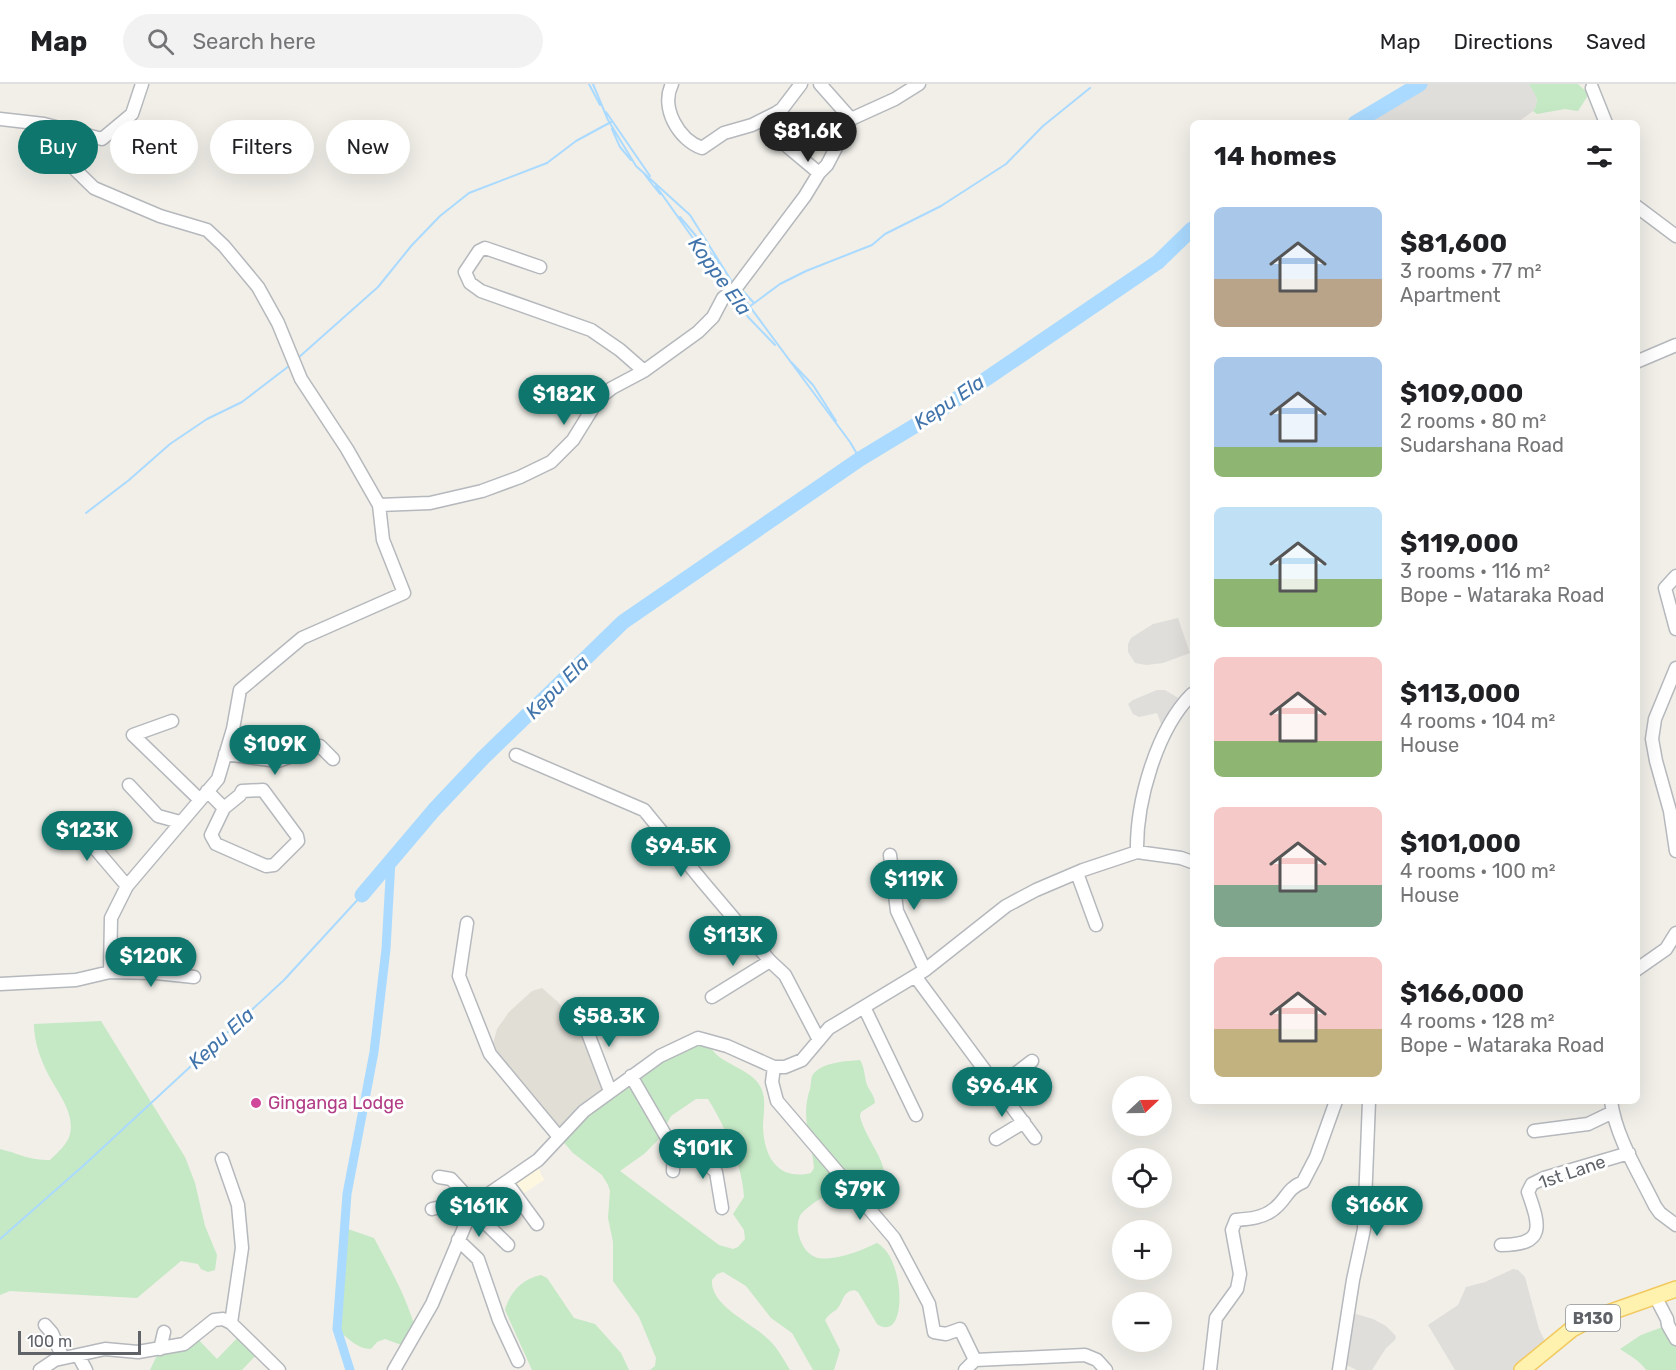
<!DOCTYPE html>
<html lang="en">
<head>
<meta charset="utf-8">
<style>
	:root { --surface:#fff; --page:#f2f2f2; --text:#202124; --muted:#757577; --line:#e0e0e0; --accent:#0f766e }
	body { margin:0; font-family:Rubik,sans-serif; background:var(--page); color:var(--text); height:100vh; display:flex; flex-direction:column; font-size:22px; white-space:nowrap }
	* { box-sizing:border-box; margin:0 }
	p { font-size:20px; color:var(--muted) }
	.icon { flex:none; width:33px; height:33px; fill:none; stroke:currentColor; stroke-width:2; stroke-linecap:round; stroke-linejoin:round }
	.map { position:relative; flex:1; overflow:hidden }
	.side { position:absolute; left:1190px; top:36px; width:450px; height:984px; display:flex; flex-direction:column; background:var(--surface); border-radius:9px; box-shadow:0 6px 24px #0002 }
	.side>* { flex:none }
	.top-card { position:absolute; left:18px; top:36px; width:570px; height:54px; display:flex; gap:12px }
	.needle { width:39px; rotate:68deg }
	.tools { position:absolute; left:1112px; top:992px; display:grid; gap:12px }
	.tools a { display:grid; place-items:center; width:60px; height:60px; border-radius:50%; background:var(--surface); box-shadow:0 6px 24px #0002; font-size:30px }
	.scale { position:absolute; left:18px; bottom:15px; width:123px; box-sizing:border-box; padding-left:6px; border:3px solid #5f6368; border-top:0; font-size:16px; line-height:21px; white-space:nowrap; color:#5f6368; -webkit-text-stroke:4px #fff; paint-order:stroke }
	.price { position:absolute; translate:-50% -51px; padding:0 14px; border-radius:21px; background:var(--accent); color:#fff; font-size:20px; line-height:39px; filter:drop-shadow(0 2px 3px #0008) }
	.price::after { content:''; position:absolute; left:50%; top:36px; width:18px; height:14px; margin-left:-9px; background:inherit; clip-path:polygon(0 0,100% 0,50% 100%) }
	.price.on { background:#222; color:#fff }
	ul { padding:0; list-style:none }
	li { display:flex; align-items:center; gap:18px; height:150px; padding:0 24px }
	li span { display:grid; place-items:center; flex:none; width:168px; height:120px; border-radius:9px; color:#555 }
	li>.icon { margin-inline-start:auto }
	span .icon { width:72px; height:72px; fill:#fffc; stroke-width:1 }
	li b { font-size:26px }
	h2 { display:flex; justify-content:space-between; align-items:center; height:72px; padding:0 24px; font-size:26px }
	.chip { padding:0 21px; border-radius:27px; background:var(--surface); box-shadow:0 6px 24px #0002; font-size:21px; line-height:54px }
	.chip.on { background:var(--accent); color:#fff }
	header { display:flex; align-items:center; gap:36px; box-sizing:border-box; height:84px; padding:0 30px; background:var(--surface); border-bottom:2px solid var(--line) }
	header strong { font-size:28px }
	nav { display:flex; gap:33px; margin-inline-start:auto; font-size:21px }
	.search { width:420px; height:54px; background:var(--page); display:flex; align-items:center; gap:15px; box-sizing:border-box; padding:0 21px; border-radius:33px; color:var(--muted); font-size:22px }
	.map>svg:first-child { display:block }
	.commercial { fill:#fef7e0 }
	.industrial { fill:#e0deda }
	.education { fill:#e1ded6 }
	.green { fill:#c5e8c5; fill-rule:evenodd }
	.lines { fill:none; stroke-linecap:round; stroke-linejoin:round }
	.stream { stroke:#aadaff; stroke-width:2 }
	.canal { stroke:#aadaff; stroke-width:9 }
	.river { stroke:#aadaff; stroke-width:15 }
	.minor-casing { stroke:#b5b8bc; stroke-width:15 }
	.major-casing { stroke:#f2c960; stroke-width:18 }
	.minor { stroke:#fff; stroke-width:12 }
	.major { stroke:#fff2af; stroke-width:15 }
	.hotel-dot { fill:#d1479c; stroke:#fff; stroke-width:2 }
	.labels { text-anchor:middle; stroke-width:6; stroke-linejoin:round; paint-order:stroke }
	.shield { fill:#fff; stroke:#8f9295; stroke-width:1.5 }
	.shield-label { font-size:16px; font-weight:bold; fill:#5f6368 }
	.hotel-label { font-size:18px; fill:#b23c85; stroke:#fff; text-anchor:start }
	.street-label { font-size:18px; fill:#5f6368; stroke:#fff }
	.water-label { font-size:20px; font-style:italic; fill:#4174aa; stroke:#fff }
</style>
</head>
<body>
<header>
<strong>Map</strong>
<div class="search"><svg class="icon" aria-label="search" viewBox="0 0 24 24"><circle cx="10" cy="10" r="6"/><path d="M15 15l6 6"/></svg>Search here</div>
<nav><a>Map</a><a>Directions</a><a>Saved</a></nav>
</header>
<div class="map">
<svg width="1676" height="1286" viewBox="0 0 1676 1286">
	<rect width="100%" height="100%" fill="#f1efe8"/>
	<path class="commercial" d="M 537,1081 L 544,1096 L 524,1109 L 516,1098 Z"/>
	<path class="industrial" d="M 1420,0 L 1529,0 L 1536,11 L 1537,20 L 1533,27 L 1517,39 L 1355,39 Z
		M 1178,534 L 1190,569 L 1163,579 L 1146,581 L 1135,579 L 1128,568 L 1128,560 L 1131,554 L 1153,540 Z
		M 1157,606 L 1165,606 L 1185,618 L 1162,643 L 1157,629 L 1139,633 L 1133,630 L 1128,620 L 1133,616 Z
		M 1513,1185 L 1518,1186 L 1525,1193 L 1539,1245 L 1549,1265 L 1522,1286 L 1455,1286 L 1428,1241 L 1458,1221 L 1466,1203 L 1485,1198 Z
		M 1349,1228 L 1373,1235 L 1386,1242 L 1396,1252 L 1395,1256 L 1386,1264 L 1372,1286 L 1357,1286 L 1340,1278 Z"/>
	<path class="education" d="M 542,904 L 558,918 L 567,930 L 575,932 L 610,1007 L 559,1053 L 490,970 L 497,945 L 509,928 L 532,907 Z"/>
	<path class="green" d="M 1529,0 L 1578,0 L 1589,10 L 1578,27 L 1565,25 L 1537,30 L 1533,27 C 1541,17 1535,10 1529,0 Z
		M 101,937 L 185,1073 L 195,1099 L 205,1142 L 217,1171 L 215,1186 L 208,1188 L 201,1185 L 198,1180 L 181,1177 L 137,1214 L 10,1207 L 0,1211 L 0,1065 C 20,1070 28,1076 50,1076 C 57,1069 68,1060 70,1050 C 75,1028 57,1008 48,990 C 40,974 34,957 34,940 Z
		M 687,958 L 710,962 C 718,980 749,983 760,1002 C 767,1013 763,1031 763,1043 C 764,1073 778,1097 811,1089 L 814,1084 C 812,1055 800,1035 810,1005 C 811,1001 811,995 812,992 C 820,978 847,977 860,976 C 865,984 864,992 867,1001 C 870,1008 874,1010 875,1019 L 861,1028 L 860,1032 C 864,1052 886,1076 884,1092 C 870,1100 855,1100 840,1105 C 827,1110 811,1119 801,1130 C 797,1136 797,1145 799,1152 C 801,1160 807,1170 815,1173 C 831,1179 863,1166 877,1159 C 906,1174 908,1261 877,1240 L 858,1208 L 854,1206 C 842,1208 844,1217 837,1225 C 832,1229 829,1230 825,1236 L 840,1266 L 834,1286 L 813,1286 L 792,1249 L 771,1234 L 746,1202 L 723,1188 L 717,1190 L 712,1196 C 710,1222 752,1239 768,1255 C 777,1263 784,1276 790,1286 L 650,1286 L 655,1282 L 656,1274 L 639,1233 L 613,1197 L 613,1158 L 608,1134 L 610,1107 L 608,1101 L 602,1091 L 573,1069 L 559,1053 ZM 696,1015 L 708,1015 C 724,1040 743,1083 744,1113 L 733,1130 L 744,1146 L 745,1155 L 738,1163 L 733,1165 L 719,1161 L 620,1087 L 644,1070 L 658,1056 L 671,1032 Z
		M 345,1144 L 374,1154 C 390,1184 407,1214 416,1247 L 407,1263 L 385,1255 L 377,1258 L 371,1265 C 357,1265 348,1254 337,1245 Z
		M 541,1191 L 547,1194 L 574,1234 L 595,1240 L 621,1269 L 629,1286 L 532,1286 L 505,1226 C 510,1208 522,1195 541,1191 Z
		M 1668,1241 L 1676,1255 L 1676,1286 L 1646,1286 C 1639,1276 1630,1272 1620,1265 L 1641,1251 Z
		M 242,1249 L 259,1268 L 242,1286 L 150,1286 L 160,1265 L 195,1252 L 217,1275 Z"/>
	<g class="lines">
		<path class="stream" d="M 589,0 L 600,21
			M 593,0 L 608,36 L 636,82 L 690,131 L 734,201
			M 606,28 L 650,92
			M 612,45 L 620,63 L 631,76
			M 645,91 L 660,110
			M 656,102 L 729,205
			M 680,133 L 719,179
			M 742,206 L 754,219
			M 739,208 L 850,358 L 860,375
			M 734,212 L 748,233 L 775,261
			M 749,223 L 780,200 L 806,187 L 872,161 L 885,150 L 941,122 L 1006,80 L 1043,42 L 1090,4
			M 298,274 L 378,203 L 412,161 L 440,132 L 469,109 L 547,79 L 576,57 L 611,38
			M 791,278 L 813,301 L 836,337
			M 86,429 L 129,396 L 170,360 L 207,335 L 242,318 L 289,282
			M 0,1155 L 83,1082 L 284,896 L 362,811"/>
		<path class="canal" d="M 350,1286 L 337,1245 L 347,1110 L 374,968 L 386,865 L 391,776"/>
		<path class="river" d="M 1355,39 L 1420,0
			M 362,811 L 434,726 L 482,675 L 623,538 L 860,375 L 936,329 L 1158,178 L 1192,145"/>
		<g class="minor-casing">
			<path id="minor" d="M 672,0 C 660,24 679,56 702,64 L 724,49 L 752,41 L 776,29 L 782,25 L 801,0
				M 820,0 L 851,35
				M 1592,4 L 1606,39
				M 0,35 L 44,40 L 102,55 L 132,30 L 142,0
				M 764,35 L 782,58 L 819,89
				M 1636,122 L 1676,152
				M 540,183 L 485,164 L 479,167 L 465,188 L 470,199 L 481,207 L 591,246 L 620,266 L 644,287
				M 1636,278 L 1676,261
				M 379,421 L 430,419 L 482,407 L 520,393 L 551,378 L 573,356 L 599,314 L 612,304 L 644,287 L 698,248 L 713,233 L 723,214 L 736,204 L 805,112 L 819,89 L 827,81 L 851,35 L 895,15 L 919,0
				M 1676,492 L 1665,504 L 1676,545
				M 1676,584 L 1655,635 L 1652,655 L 1656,677 L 1670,727 L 1676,767
				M 172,637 L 133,651 L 199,715
				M 225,670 L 278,677 L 320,662 L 333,675
				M 516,671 L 644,726 L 703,798 L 770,877 L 785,891 L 819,956
				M 129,701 L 158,732 L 180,738
				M 207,707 L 224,724 L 240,711 L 242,707 L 263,706 L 297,752 L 298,757 L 274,781 L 266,782 L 216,760 L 211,751 L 224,724
				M 70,735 L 127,802
				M 1137,768 C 1136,719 1156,646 1192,610
				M 890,771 L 897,827 L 925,886
				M 1077,789 L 1096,841
				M 467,839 L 459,892 L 490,970 L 559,1053
				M 1636,886 L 1666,865 L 1676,849
				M 110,888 L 156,889 L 194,893
				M 915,892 L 1035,1054
				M 0,900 L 76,896 L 110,888 L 111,834 L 127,802 L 218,695 L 233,645 L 240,606 L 302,554 L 404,509 L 383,456 L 379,421 L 347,365 L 301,295 L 278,239 L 258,203 L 224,162 L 207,146 L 160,132 L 94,104 L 54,65 L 44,40
				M 712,913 L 770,877
				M 864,923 L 916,1031
				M 581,931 L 610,1007
				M 774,983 L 772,998 L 777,1017 L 894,1154 L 929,1220 L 934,1248 L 946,1250 L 960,1245 L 975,1276
				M 631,992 L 674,1066 L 673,1087
				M 998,1003 L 1032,977
				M 1611,1017 C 1616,1054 1639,1089 1655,1122 L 1660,1129 L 1676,1141
				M 1534,1047 L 1588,1040 L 1613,1028
				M 996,1055 L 1024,1038
				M 675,1072 L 699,1073 L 716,1088 L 722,1124
				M 507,1099 L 537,1140
				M 432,1125 L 453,1120 L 474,1120 L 451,1095 L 439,1093
				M 471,1125 L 508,1161
				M 458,1156 L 478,1175 L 499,1236 L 518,1277
				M 1501,1161 C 1546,1161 1540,1142 1528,1108 L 1532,1100 L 1544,1094 L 1629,1069
				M 1655,1212 L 1667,1235 L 1668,1241 L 1676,1255
				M 231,1239 L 279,1286
				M 45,1241 L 52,1249 L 63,1274
				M 160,1265 L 164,1248
				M 78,1271 L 86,1286
				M 40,1286 L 55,1276 L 105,1265 L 138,1268 L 184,1260 L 214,1236 L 223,1235 L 231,1239 L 242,1164 L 238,1121 L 222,1075
				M 394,1286 L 432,1220 L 474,1120 L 538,1076 L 584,1027 L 660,972 L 698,954 L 727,962 L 774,983 L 785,983 L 802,976 L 829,944 L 925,886 L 1006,822 L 1036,806 L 1083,786 L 1137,768 L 1181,774 L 1192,778
				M 965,1286 L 975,1276 L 1085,1271 L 1097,1276 L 1106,1286
				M 1210,1286 L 1216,1234 L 1237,1205 L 1240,1190 L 1232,1146 L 1236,1136 C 1249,1135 1263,1134 1274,1125 C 1287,1115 1286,1105 1303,1098 L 1316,1073 L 1336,1017
				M 1339,1286 L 1353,1196 L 1364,1145 L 1369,1017"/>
		</g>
		<g class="major-casing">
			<path id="major" d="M 1522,1286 L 1572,1245 L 1591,1235 L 1676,1205"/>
		</g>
		<use href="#minor" class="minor"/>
		<use href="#major" class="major"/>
	</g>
	<circle class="hotel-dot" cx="256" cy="1019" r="6"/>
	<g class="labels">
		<rect class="shield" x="1566" y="1221" width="54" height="26" rx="4.5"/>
		<g class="shield-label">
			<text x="1593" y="1240">B130</text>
		</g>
		<g class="hotel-label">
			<text x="268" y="1025">Ginganga Lodge</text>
		</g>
		<g class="street-label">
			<text transform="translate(1572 1088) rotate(-19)" y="6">1st Lane</text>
		</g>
		<g class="water-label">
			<text transform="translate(720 192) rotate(54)" y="7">Koppe Ela</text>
			<text transform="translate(949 318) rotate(-34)" y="7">Kepu Ela</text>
			<text transform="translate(557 603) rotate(-45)" y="7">Kepu Ela</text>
			<text transform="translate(221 954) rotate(-42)" y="7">Kepu Ela</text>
		</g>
	</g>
</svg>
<div class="tools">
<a><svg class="needle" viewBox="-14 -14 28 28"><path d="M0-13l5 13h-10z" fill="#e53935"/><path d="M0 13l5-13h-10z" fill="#757577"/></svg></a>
<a><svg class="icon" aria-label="locate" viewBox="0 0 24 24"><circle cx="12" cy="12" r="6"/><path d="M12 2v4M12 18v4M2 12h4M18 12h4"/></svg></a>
<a>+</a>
<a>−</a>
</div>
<div class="scale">100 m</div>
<b class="price on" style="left:808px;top:79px">$81.6K</b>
<b class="price" style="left:564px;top:342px">$182K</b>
<b class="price" style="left:275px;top:692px">$109K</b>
<b class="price" style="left:87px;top:778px">$123K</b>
<b class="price" style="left:681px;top:794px">$94.5K</b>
<b class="price" style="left:914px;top:827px">$119K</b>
<b class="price" style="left:733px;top:883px">$113K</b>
<b class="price" style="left:151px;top:904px">$120K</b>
<b class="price" style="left:609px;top:964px">$58.3K</b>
<b class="price" style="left:1002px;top:1034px">$96.4K</b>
<b class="price" style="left:703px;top:1096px">$101K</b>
<b class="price" style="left:860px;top:1137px">$79K</b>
<b class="price" style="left:1377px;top:1153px">$166K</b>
<b class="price" style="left:479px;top:1154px">$161K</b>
<div class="top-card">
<a class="chip on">Buy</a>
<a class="chip">Rent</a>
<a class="chip">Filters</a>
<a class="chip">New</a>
</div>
<section class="side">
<h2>14 homes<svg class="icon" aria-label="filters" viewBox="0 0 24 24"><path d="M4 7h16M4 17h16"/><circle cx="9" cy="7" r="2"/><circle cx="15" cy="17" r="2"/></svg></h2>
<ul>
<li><span style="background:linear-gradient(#a9c7e8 60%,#b9a48a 0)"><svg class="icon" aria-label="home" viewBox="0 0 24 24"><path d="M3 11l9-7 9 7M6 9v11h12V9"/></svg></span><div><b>$81,600</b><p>3 rooms · 77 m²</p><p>Apartment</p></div></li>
<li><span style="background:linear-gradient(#a9c7e8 75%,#8fb573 0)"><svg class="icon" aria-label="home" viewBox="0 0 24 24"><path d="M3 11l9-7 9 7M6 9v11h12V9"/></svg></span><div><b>$109,000</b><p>2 rooms · 80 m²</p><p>Sudarshana Road</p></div></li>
<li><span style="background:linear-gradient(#bfe0f5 60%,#8fb573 0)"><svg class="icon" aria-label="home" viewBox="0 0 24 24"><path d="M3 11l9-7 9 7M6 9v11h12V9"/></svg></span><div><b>$119,000</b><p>3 rooms · 116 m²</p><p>Bope - Wataraka Road</p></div></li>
<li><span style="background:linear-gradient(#f6c9c9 70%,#8fb573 0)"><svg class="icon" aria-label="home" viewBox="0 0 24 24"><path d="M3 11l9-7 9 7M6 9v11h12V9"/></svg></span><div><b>$113,000</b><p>4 rooms · 104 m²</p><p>House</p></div></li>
<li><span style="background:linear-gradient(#f6c9c9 65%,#7fa58c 0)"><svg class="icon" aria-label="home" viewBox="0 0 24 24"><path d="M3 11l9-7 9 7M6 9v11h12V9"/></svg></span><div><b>$101,000</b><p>4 rooms · 100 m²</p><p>House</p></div></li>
<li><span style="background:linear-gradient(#f6c9c9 60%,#c2b280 0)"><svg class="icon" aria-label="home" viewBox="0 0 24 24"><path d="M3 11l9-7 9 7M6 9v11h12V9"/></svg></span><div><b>$166,000</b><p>4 rooms · 128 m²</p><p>Bope - Wataraka Road</p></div></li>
</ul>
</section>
</div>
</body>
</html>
